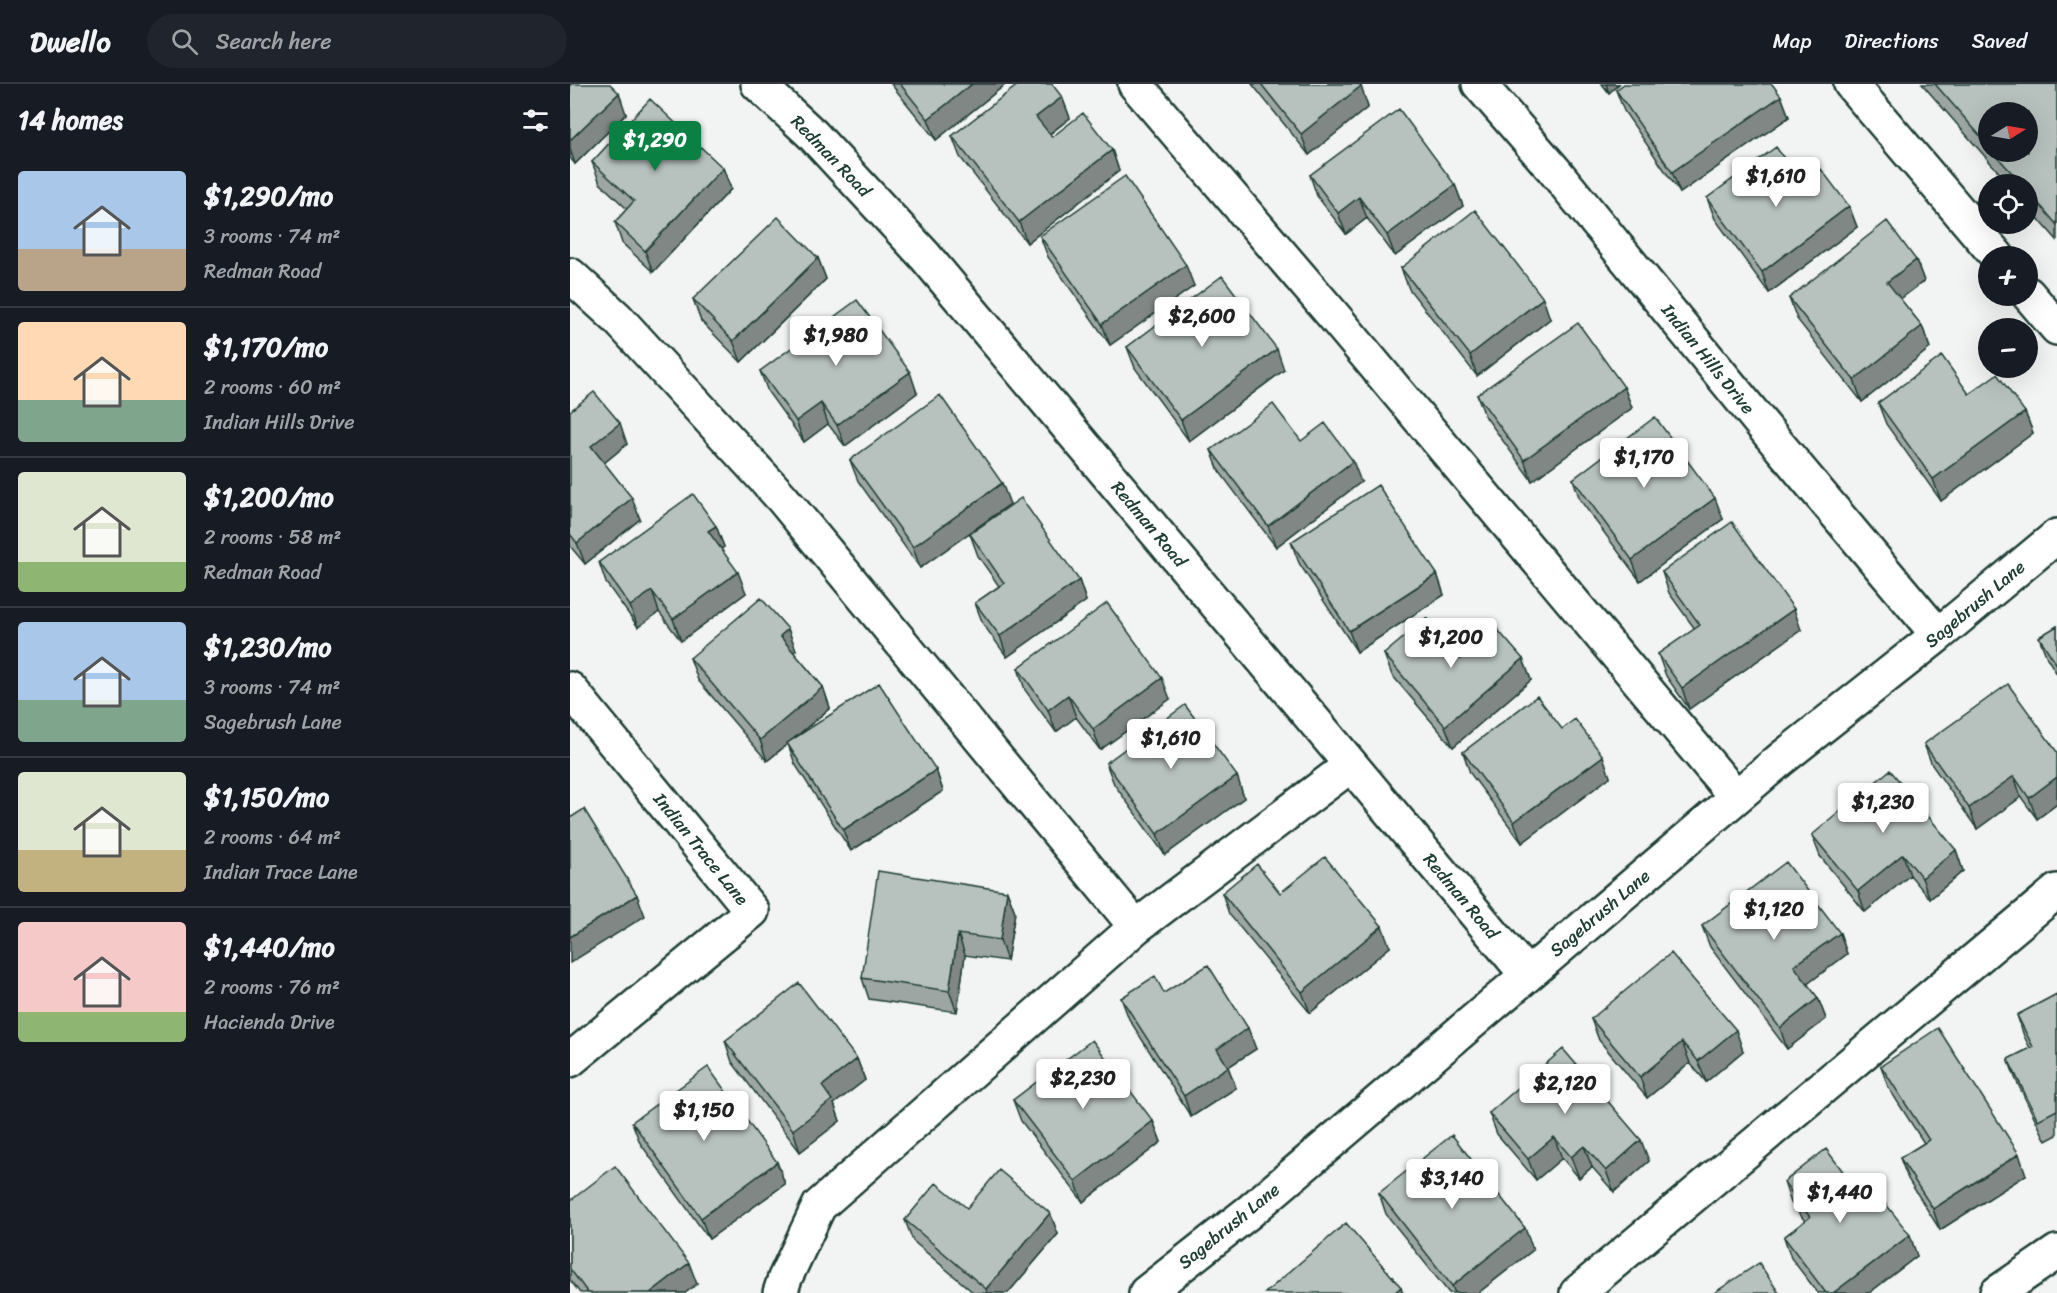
<!DOCTYPE html>
<html lang="en">
<head>
<meta charset="utf-8">
<style>
	:root { --surface:#171b24; --page:#20242c; --text:#f1f3f6; --muted:#9ea1a6; --line:#363941; --accent:#0b8043 }
	body { margin:0; font-family:Sriracha,sans-serif; background:var(--page); color:var(--text); height:100vh; display:flex; flex-direction:column; font-size:22px; white-space:nowrap }
	* { box-sizing:border-box; margin:0 }
	p { font-size:20px; color:var(--muted) }
	.icon { flex:none; width:33px; height:33px; fill:none; stroke:currentColor; stroke-width:2; stroke-linecap:round; stroke-linejoin:round }
	.map { position:relative; flex:1; overflow:hidden }
	.details { display:flex; flex-direction:column; background:var(--surface); width:570px }
	.details>* { flex:none }
	.needle { width:39px; rotate:79deg }
	.controls { position:absolute; left:1408px; top:18px; display:grid; gap:12px }
	.controls a { display:grid; place-items:center; width:60px; height:60px; border-radius:50%; background:var(--surface); box-shadow:0 6px 24px #0002; font-size:30px }
	.price { position:absolute; translate:-50% -51px; padding:0 14px; border-radius:6px; background:#fff; color:#222; font-size:20px; line-height:39px; filter:drop-shadow(0 2px 3px #0008) }
	.price::after { content:''; position:absolute; left:50%; top:36px; width:18px; height:14px; margin-left:-9px; background:inherit; clip-path:polygon(0 0,100% 0,50% 100%) }
	.price.current { background:var(--accent); color:#fff }
	ul { padding:0; list-style:none }
	li { display:flex; align-items:center; gap:18px; height:150px; padding:0 18px }
	li+li { border-top:2px solid var(--line) }
	li span { display:grid; place-items:center; flex:none; width:168px; height:120px; border-radius:6px; color:#555 }
	li>.icon { margin-inline-start:auto }
	span .icon { width:72px; height:72px; fill:#fffc; stroke-width:1 }
	li b { font-size:26px }
	h2 { display:flex; justify-content:space-between; align-items:center; height:72px; padding:0 18px; font-size:26px }
	header { display:flex; align-items:center; gap:36px; box-sizing:border-box; height:84px; padding:0 30px; background:var(--surface); border-bottom:2px solid var(--line) }
	header strong { font-size:28px }
	nav { display:flex; gap:33px; margin-inline-start:auto; font-size:21px }
	.search { width:420px; height:54px; background:var(--page); display:flex; align-items:center; gap:15px; box-sizing:border-box; padding:0 21px; border-radius:33px; color:var(--muted); font-size:22px }
	main { display:flex; flex:1; min-height:0 }
	.map>svg:first-child { display:block }
	.lines { fill:none; stroke-linecap:round; stroke-linejoin:round }
	.minor-casing { stroke:#1f3d34; stroke-width:38 }
	.minor { stroke:#fff; stroke-width:33 }
	.wall { fill:#9da6a3; stroke:#1f3d34; stroke-width:1.5; fill-rule:evenodd }
	.shaded-wall { fill:#808784; stroke:#1f3d34; stroke-width:1.5 }
	.building { fill:#b7c1bd; stroke:#1f3d34; stroke-width:1.5 }
	.labels { text-anchor:middle; stroke-width:4.5; stroke-linejoin:round; paint-order:stroke }
	.street-label { font-size:18px; fill:#1f3d34; stroke:#fff }
</style>
</head>
<body>
<header>
<strong>Dwello</strong>
<div class="search"><svg class="icon" aria-label="search" viewBox="0 0 24 24"><circle cx="10" cy="10" r="6"/><path d="M15 15l6 6"/></svg>Search here</div>
<nav><a>Map</a><a>Directions</a><a>Saved</a></nav>
</header>
<main>
<section class="details">
<h2>14 homes<svg class="icon" aria-label="filters" viewBox="0 0 24 24"><path d="M4 7h16M4 17h16"/><circle cx="9" cy="7" r="2"/><circle cx="15" cy="17" r="2"/></svg></h2>
<ul>
<li><span style="background:linear-gradient(#a9c7e8 65%,#b9a48a 0)"><svg class="icon" aria-label="home" viewBox="0 0 24 24"><path d="M3 11l9-7 9 7M6 9v11h12V9"/></svg></span><div><b>$1,290/mo</b><p>3 rooms · 74 m²</p><p>Redman Road</p></div></li>
<li><span style="background:linear-gradient(#ffd9b3 65%,#7fa58c 0)"><svg class="icon" aria-label="home" viewBox="0 0 24 24"><path d="M3 11l9-7 9 7M6 9v11h12V9"/></svg></span><div><b>$1,170/mo</b><p>2 rooms · 60 m²</p><p>Indian Hills Drive</p></div></li>
<li><span style="background:linear-gradient(#dfe7d0 75%,#8fb573 0)"><svg class="icon" aria-label="home" viewBox="0 0 24 24"><path d="M3 11l9-7 9 7M6 9v11h12V9"/></svg></span><div><b>$1,200/mo</b><p>2 rooms · 58 m²</p><p>Redman Road</p></div></li>
<li><span style="background:linear-gradient(#a9c7e8 65%,#7fa58c 0)"><svg class="icon" aria-label="home" viewBox="0 0 24 24"><path d="M3 11l9-7 9 7M6 9v11h12V9"/></svg></span><div><b>$1,230/mo</b><p>3 rooms · 74 m²</p><p>Sagebrush Lane</p></div></li>
<li><span style="background:linear-gradient(#dfe7d0 65%,#c2b280 0)"><svg class="icon" aria-label="home" viewBox="0 0 24 24"><path d="M3 11l9-7 9 7M6 9v11h12V9"/></svg></span><div><b>$1,150/mo</b><p>2 rooms · 64 m²</p><p>Indian Trace Lane</p></div></li>
<li><span style="background:linear-gradient(#f6c9c9 75%,#8fb573 0)"><svg class="icon" aria-label="home" viewBox="0 0 24 24"><path d="M3 11l9-7 9 7M6 9v11h12V9"/></svg></span><div><b>$1,440/mo</b><p>2 rooms · 76 m²</p><p>Hacienda Drive</p></div></li>
</ul>
</section>
<div class="map">
<svg width="1487" height="1209" viewBox="0 0 1487 1209">
	<rect width="100%" height="100%" fill="#f2f3f3"/>
	<filter id="ink" filterUnits="userSpaceOnUse"><feTurbulence type="fractalNoise" baseFrequency=".0167" numOctaves="2"/><feDisplacementMap in="SourceGraphic" scale="12" xChannelSelector="R" yChannelSelector="G"/><feConvolveMatrix kernelMatrix="1 2 1 2 8 2 1 2 1" color-interpolation-filters="sRGB"/></filter>
	<g filter="url(#ink)">
		<g class="lines">
			<g class="minor-casing">
				<path id="minor" d="M 188,0 L 242,50 L 355,172 L 957,891
					M 565,0 L 762,230 L 1166,713
					M 909,0 L 984,86 L 1207,359 L 1368,551
					M 1281,0 L 1427,172
					M 0,191 L 47,234 L 212,414 L 566,843
					M 1458,210 L 1487,244
					M 0,605 L 182,827 L 0,976
					M 210,1209 L 215,1194 L 249,1122 L 566,843 L 781,681
					M 576,1209 L 679,1128 L 1211,675 L 1368,551 L 1487,452
					M 1007,1209 L 1487,807
					M 1427,1209 L 1487,1168"/>
			</g>
			<use href="#minor" class="minor"/>
		</g>
		<path class="wall" d="M 0,0 L 56,30 L 5,80 L 0,74 Z
			M 321,0 L 436,0 L 366,56 Z
			M 682,0 L 789,0 L 798,23 L 739,71 Z
			M 1032,0 L 1049,0 L 1039,9 Z
			M 1352,0 L 1487,0 L 1487,156 L 1458,123 L 1458,100 L 1439,100 ZM 1419,28 L 1458,68 L 1419,68 Z
			M 1046,6 L 1211,12 L 1219,33 L 1110,109 L 1054,27 Z
			M 492,13 L 500,34 L 480,50 L 482,53 L 542,66 L 549,87 L 457,159 L 390,73 L 382,52 Z
			M 22,78 L 153,84 L 161,105 L 83,188 L 52,159 L 45,138 L 57,125 L 30,99 Z
			M 740,91 L 885,101 L 893,122 L 825,172 L 797,134 L 776,150 L 747,112 Z
			M 1232,100 L 1279,122 L 1287,143 L 1199,209 L 1145,135 L 1137,114 Z
			M 470,152 L 624,202 L 540,261 L 478,173 Z
			M 248,174 L 256,195 L 171,278 L 131,237 L 123,215 Z
			M 1346,176 L 1354,197 L 1330,215 L 1352,242 L 1360,264 L 1292,318 L 1227,235 L 1219,214 Z
			M 831,184 L 980,235 L 907,292 L 839,205 Z
			M 557,263 L 714,286 L 619,357 L 565,284 Z
			M 190,287 L 347,309 L 275,362 L 258,340 L 234,358 L 198,308 Z
			M 1054,303 L 1062,324 L 962,397 L 915,332 L 907,311 Z
			M 1399,310 L 1455,328 L 1463,349 L 1371,417 L 1316,340 L 1308,319 Z
			M 0,327 L 57,360 L 34,379 L 70,435 L 15,480 L 0,462 Z
			M 641,366 L 791,398 L 706,463 L 649,387 Z
			M 280,376 L 440,420 L 350,484 L 288,397 Z
			M 1003,395 L 1153,435 L 1070,497 L 1010,416 Z
			M 146,442 L 154,463 L 151,465 L 176,509 L 111,557 L 89,528 L 68,543 L 36,499 L 29,478 Z
			M 400,450 L 509,496 L 516,517 L 437,573 L 413,540 L 405,519 L 429,502 L 408,472 Z
			M 721,458 L 867,490 L 874,511 L 787,568 L 729,479 Z
			M 1092,488 L 1231,546 L 1119,625 L 1096,592 L 1088,570 L 1125,545 L 1099,509 Z
			M 1487,542 L 1487,590 L 1477,574 L 1469,553 Z
			M 218,545 L 226,566 L 223,568 L 253,603 L 260,624 L 227,653 L 366,686 L 373,707 L 281,767 L 225,680 L 218,660 L 197,677 L 128,596 L 120,574 Z
			M 814,570 L 891,575 L 953,575 L 961,596 L 883,663 L 822,591 Z
			M 448,584 L 600,615 L 530,666 L 506,633 L 486,648 L 455,606 Z
			M 992,645 L 1040,693 L 952,759 L 900,689 L 893,668 Z
			M 1354,660 L 1487,668 L 1487,720 L 1467,735 L 1451,713 L 1407,745 L 1362,681 Z
			M 536,679 L 667,692 L 674,714 L 595,771 L 544,700 Z
			M 1242,751 L 1386,766 L 1393,787 L 1360,815 L 1340,791 L 1295,828 L 1250,772 Z
			M 437,807 L 445,828 L 437,877 L 395,871 L 387,928 L 299,915 L 292,894 Z
			M 652,809 L 710,809 L 820,863 L 740,929 L 659,830 Z
			M 1132,842 L 1270,849 L 1277,870 L 1237,900 L 1248,914 L 1256,935 L 1217,965 L 1140,863 Z
			M 594,909 L 686,965 L 658,983 L 666,1004 L 621,1033 L 559,935 L 551,914 Z
			M 1487,910 L 1487,1051 L 1476,1057 L 1446,996 L 1438,975 L 1460,964 L 1454,952 L 1447,931 Z
			M 1021,935 L 1173,967 L 1136,998 L 1120,979 L 1077,1014 L 1029,956 Z
			M 155,957 L 287,975 L 295,996 L 264,1020 L 270,1037 L 230,1068 L 162,978 Z
			M 1311,982 L 1456,1091 L 1370,1146 L 1338,1095 L 1330,1074 L 1354,1059 L 1318,1003 Z
			M 443,1016 L 583,1037 L 591,1058 L 513,1118 L 451,1037 Z
			M 919,1029 L 1079,1077 L 1044,1108 L 1022,1083 L 1009,1094 L 992,1074 L 966,1096 L 927,1050 Z
			M 62,1038 L 207,1078 L 215,1100 L 139,1155 L 70,1059 Z
			M 1214,1098 L 1287,1106 L 1347,1172 L 1299,1209 L 1248,1209 L 1221,1174 L 1214,1153 L 1235,1137 L 1221,1119 Z
			M 809,1109 L 963,1166 L 908,1209 L 879,1209 L 816,1130 Z
			M 0,1117 L 127,1200 L 115,1209 L 10,1209 L 0,1196 Z
			M 397,1124 L 480,1129 L 488,1150 L 438,1209 L 404,1209 L 343,1157 L 335,1136 Z"/>
		<path class="shaded-wall" d="M 402,0 L 436,0 L 366,56 L 358,35 Z
			M 1036,0 L 1049,0 L 1039,9 Z
			M 791,2 L 798,23 L 739,71 L 731,50 Z
			M 49,9 L 56,30 L 5,80 L 0,65 L 0,56 Z
			M 1211,12 L 1219,33 L 1110,109 L 1102,88 Z
			M 492,13 L 500,34 L 474,54 L 466,33 Z
			M 542,66 L 549,87 L 457,159 L 449,138 Z
			M 153,84 L 161,105 L 83,188 L 75,167 Z
			M 885,101 L 893,122 L 825,172 L 817,151 Z
			M 789,113 L 797,134 L 776,150 L 768,129 Z
			M 1279,122 L 1287,143 L 1199,209 L 1192,188 Z
			M 248,174 L 256,195 L 171,278 L 163,257 Z
			M 1346,176 L 1354,197 L 1325,219 L 1317,198 Z
			M 616,181 L 624,202 L 540,261 L 532,240 Z
			M 973,214 L 980,235 L 907,292 L 900,271 Z
			M 1352,242 L 1360,264 L 1292,318 L 1284,296 Z
			M 707,265 L 714,286 L 619,357 L 611,336 Z
			M 340,288 L 347,309 L 275,362 L 267,341 Z
			M 1054,303 L 1062,324 L 962,397 L 954,376 Z
			M 251,319 L 258,340 L 234,358 L 226,337 Z
			M 1455,328 L 1463,349 L 1371,417 L 1363,395 Z
			M 50,339 L 57,360 L 28,384 L 21,362 Z
			M 783,377 L 791,398 L 706,463 L 698,442 Z
			M 432,399 L 440,420 L 350,484 L 343,463 Z
			M 62,414 L 70,435 L 15,480 L 7,459 Z
			M 1145,414 L 1153,435 L 1070,497 L 1062,476 Z
			M 146,442 L 154,463 L 146,468 L 138,447 Z
			M 168,488 L 176,509 L 111,557 L 103,535 Z
			M 867,490 L 874,511 L 787,568 L 779,547 Z
			M 509,496 L 516,517 L 437,573 L 430,552 Z
			M 82,507 L 89,528 L 68,543 L 60,522 Z
			M 1224,525 L 1231,546 L 1119,625 L 1112,604 Z
			M 218,545 L 226,566 L 218,573 L 210,552 Z
			M 953,575 L 961,596 L 883,663 L 875,642 Z
			M 592,594 L 600,615 L 530,666 L 523,645 Z
			M 253,603 L 260,624 L 197,677 L 190,656 Z
			M 498,611 L 506,633 L 486,648 L 478,626 Z
			M 1033,672 L 1040,693 L 952,759 L 944,738 Z
			M 366,686 L 373,707 L 281,767 L 273,746 Z
			M 667,692 L 674,714 L 595,771 L 587,750 Z
			M 1444,692 L 1451,713 L 1407,745 L 1399,724 Z
			M 1487,693 L 1487,720 L 1467,735 L 1459,714 Z
			M 1386,766 L 1393,787 L 1360,815 L 1352,794 Z
			M 1333,770 L 1340,791 L 1295,828 L 1288,807 Z
			M 437,807 L 445,828 L 437,877 L 430,856 Z
			M 67,811 L 75,832 L 0,879 L 0,853 Z
			M 812,842 L 820,863 L 740,929 L 732,908 Z
			M 1270,849 L 1277,870 L 1232,904 L 1224,882 Z
			M 388,850 L 395,871 L 387,928 L 379,907 Z
			M 1248,914 L 1256,935 L 1217,965 L 1210,944 Z
			M 678,944 L 686,965 L 658,983 L 666,1004 L 621,1033 L 614,1012 L 647,965 Z
			M 1166,946 L 1173,967 L 1136,998 L 1128,977 Z
			M 1112,958 L 1120,979 L 1077,1014 L 1070,993 Z
			M 287,975 L 295,996 L 264,1020 L 270,1037 L 230,1068 L 223,1046 L 252,1002 Z
			M 583,1037 L 591,1058 L 513,1118 L 505,1097 Z
			M 984,1053 L 992,1074 L 966,1096 L 958,1075 Z
			M 1071,1056 L 1079,1077 L 1044,1108 L 1036,1087 Z
			M 1014,1062 L 1022,1083 L 1009,1094 L 1001,1073 Z
			M 1449,1070 L 1456,1091 L 1370,1146 L 1363,1125 Z
			M 207,1078 L 215,1100 L 139,1155 L 131,1134 Z
			M 480,1129 L 488,1150 L 438,1209 L 418,1209 L 416,1205 Z
			M 955,1144 L 963,1166 L 908,1209 L 885,1209 L 882,1202 Z
			M 1340,1151 L 1347,1172 L 1299,1209 L 1263,1209 Z
			M 119,1179 L 127,1200 L 115,1209 L 80,1209 Z
			M 831,1203 L 833,1209 L 824,1209 Z"/>
		<path class="building" d="M 0,0 L 40,0 L 49,9 L 0,56 Z
			M 330,0 L 402,0 L 358,35 Z
			M 449,0 L 482,0 L 492,13 L 466,33 L 482,53 L 513,29 L 542,66 L 449,138 L 382,52 Z
			M 691,0 L 789,0 L 791,2 L 731,50 Z
			M 1054,0 L 1202,0 L 1211,12 L 1102,88 L 1046,6 Z
			M 1365,0 L 1487,0 L 1487,141 L 1458,107 L 1458,100 L 1452,100 L 1423,68 L 1458,68 L 1458,28 L 1419,28 L 1419,62 Z
			M 80,15 L 153,84 L 75,167 L 45,138 L 64,117 L 22,78 Z
			M 829,25 L 885,101 L 817,151 L 789,113 L 768,129 L 740,91 Z
			M 1206,63 L 1232,100 L 1251,85 L 1279,122 L 1192,188 L 1137,114 Z
			M 555,92 L 616,181 L 532,240 L 470,152 Z
			M 905,126 L 973,214 L 900,271 L 831,184 Z
			M 208,133 L 248,174 L 163,257 L 123,215 Z
			M 1317,137 L 1346,176 L 1317,198 L 1352,242 L 1284,296 L 1219,214 Z
			M 652,192 L 707,265 L 611,336 L 557,263 Z
			M 287,216 L 340,288 L 267,341 L 251,319 L 226,337 L 190,287 Z
			M 1008,239 L 1054,303 L 954,376 L 907,311 Z
			M 1372,272 L 1399,310 L 1427,290 L 1455,328 L 1363,395 L 1308,319 Z
			M 24,308 L 50,339 L 21,362 L 62,414 L 7,459 L 0,450 L 0,327 Z
			M 370,311 L 432,399 L 343,463 L 280,376 Z
			M 703,320 L 731,357 L 755,339 L 783,377 L 698,442 L 641,366 Z
			M 1085,333 L 1145,414 L 1062,476 L 1003,395 Z
			M 808,401 L 867,490 L 779,547 L 721,458 Z
			M 123,410 L 146,442 L 138,447 L 168,488 L 103,535 L 82,507 L 60,522 L 29,478 Z
			M 451,414 L 509,496 L 430,552 L 405,519 L 434,499 L 400,450 Z
			M 1162,438 L 1224,525 L 1112,604 L 1088,570 L 1130,541 L 1092,488 Z
			M 191,514 L 218,545 L 210,552 L 253,603 L 190,656 L 120,574 Z
			M 537,519 L 592,594 L 523,645 L 498,611 L 478,626 L 448,584 Z
			M 857,534 L 891,575 L 927,545 L 953,575 L 875,642 L 814,570 Z
			M 1487,542 L 1487,581 L 1469,553 Z
			M 309,599 L 366,686 L 273,746 L 217,659 Z
			M 1438,600 L 1487,668 L 1487,693 L 1459,714 L 1444,692 L 1399,724 L 1354,660 Z
			M 967,612 L 992,645 L 1005,635 L 1033,672 L 944,738 L 893,668 Z
			M 615,621 L 667,692 L 587,750 L 536,679 Z
			M 1320,686 L 1386,766 L 1352,794 L 1333,770 L 1288,807 L 1242,751 Z
			M 14,725 L 67,811 L 0,853 L 0,734 Z
			M 755,773 L 812,842 L 732,908 L 652,809 L 687,780 L 710,809 Z
			M 1216,778 L 1270,849 L 1224,882 L 1248,914 L 1210,944 L 1132,842 Z
			M 308,787 L 437,807 L 430,856 L 388,850 L 379,907 L 292,894 Z
			M 1101,869 L 1166,946 L 1128,977 L 1112,958 L 1070,993 L 1021,935 Z
			M 638,881 L 678,944 L 647,965 L 658,983 L 614,1012 L 551,914 L 585,892 L 594,909 Z
			M 229,899 L 287,975 L 252,1002 L 262,1016 L 223,1046 L 155,957 Z
			M 1487,910 L 1487,1026 L 1468,1036 L 1438,975 L 1463,963 L 1447,931 Z
			M 1368,944 L 1449,1070 L 1363,1125 L 1330,1074 L 1359,1056 L 1311,982 Z
			M 522,956 L 583,1037 L 505,1097 L 443,1016 Z
			M 993,965 L 1071,1056 L 1036,1087 L 1014,1062 L 1001,1073 L 984,1053 L 958,1075 L 919,1029 Z
			M 138,983 L 207,1078 L 131,1134 L 62,1038 Z
			M 882,1051 L 955,1144 L 882,1202 L 809,1109 Z
			M 1256,1065 L 1287,1106 L 1298,1097 L 1340,1151 L 1263,1209 L 1256,1209 L 1214,1153 L 1240,1133 L 1214,1098 Z
			M 45,1082 L 119,1179 L 80,1209 L 18,1209 L 0,1185 L 0,1117 Z
			M 429,1086 L 480,1129 L 416,1205 L 335,1136 L 366,1099 L 397,1124 Z
			M 776,1139 L 831,1203 L 824,1209 L 695,1209 Z
			M 1189,1179 L 1209,1209 L 1144,1209 Z"/>
	</g>
	<g class="labels">
		<g class="street-label">
			<text transform="translate(261 72) rotate(46)" y="6">Redman Road</text>
			<text transform="translate(1138 275) rotate(51)" y="6">Indian Hills Drive</text>
			<text transform="translate(579 440) rotate(50)" y="6">Redman Road</text>
			<text transform="translate(1405 520) rotate(-40)" y="6">Sagebrush Lane</text>
			<text transform="translate(131 765) rotate(51)" y="6">Indian Trace Lane</text>
			<text transform="translate(891 812) rotate(50)" y="6">Redman Road</text>
			<text transform="translate(1030 829) rotate(-40)" y="6">Sagebrush Lane</text>
			<text transform="translate(659 1142) rotate(-39)" y="6">Sagebrush Lane</text>
		</g>
	</g>
</svg>
<div class="controls">
<a><svg class="needle" viewBox="-14 -14 28 28"><path d="M0-13l5 13h-10z" fill="#e53935"/><path d="M0 13l5-13h-10z" fill="#9ea1a6"/></svg></a>
<a><svg class="icon" aria-label="locate" viewBox="0 0 24 24"><circle cx="12" cy="12" r="6"/><path d="M12 2v4M12 18v4M2 12h4M18 12h4"/></svg></a>
<a>+</a>
<a>−</a>
</div>
<b class="price current" style="left:85px;top:88px">$1,290</b>
<b class="price" style="left:1206px;top:124px">$1,610</b>
<b class="price" style="left:632px;top:264px">$2,600</b>
<b class="price" style="left:266px;top:283px">$1,980</b>
<b class="price" style="left:1074px;top:405px">$1,170</b>
<b class="price" style="left:881px;top:585px">$1,200</b>
<b class="price" style="left:601px;top:686px">$1,610</b>
<b class="price" style="left:1313px;top:750px">$1,230</b>
<b class="price" style="left:1204px;top:857px">$1,120</b>
<b class="price" style="left:513px;top:1026px">$2,230</b>
<b class="price" style="left:995px;top:1031px">$2,120</b>
<b class="price" style="left:134px;top:1058px">$1,150</b>
<b class="price" style="left:882px;top:1126px">$3,140</b>
<b class="price" style="left:1270px;top:1140px">$1,440</b>
</div>
</main>
</body>
</html>
